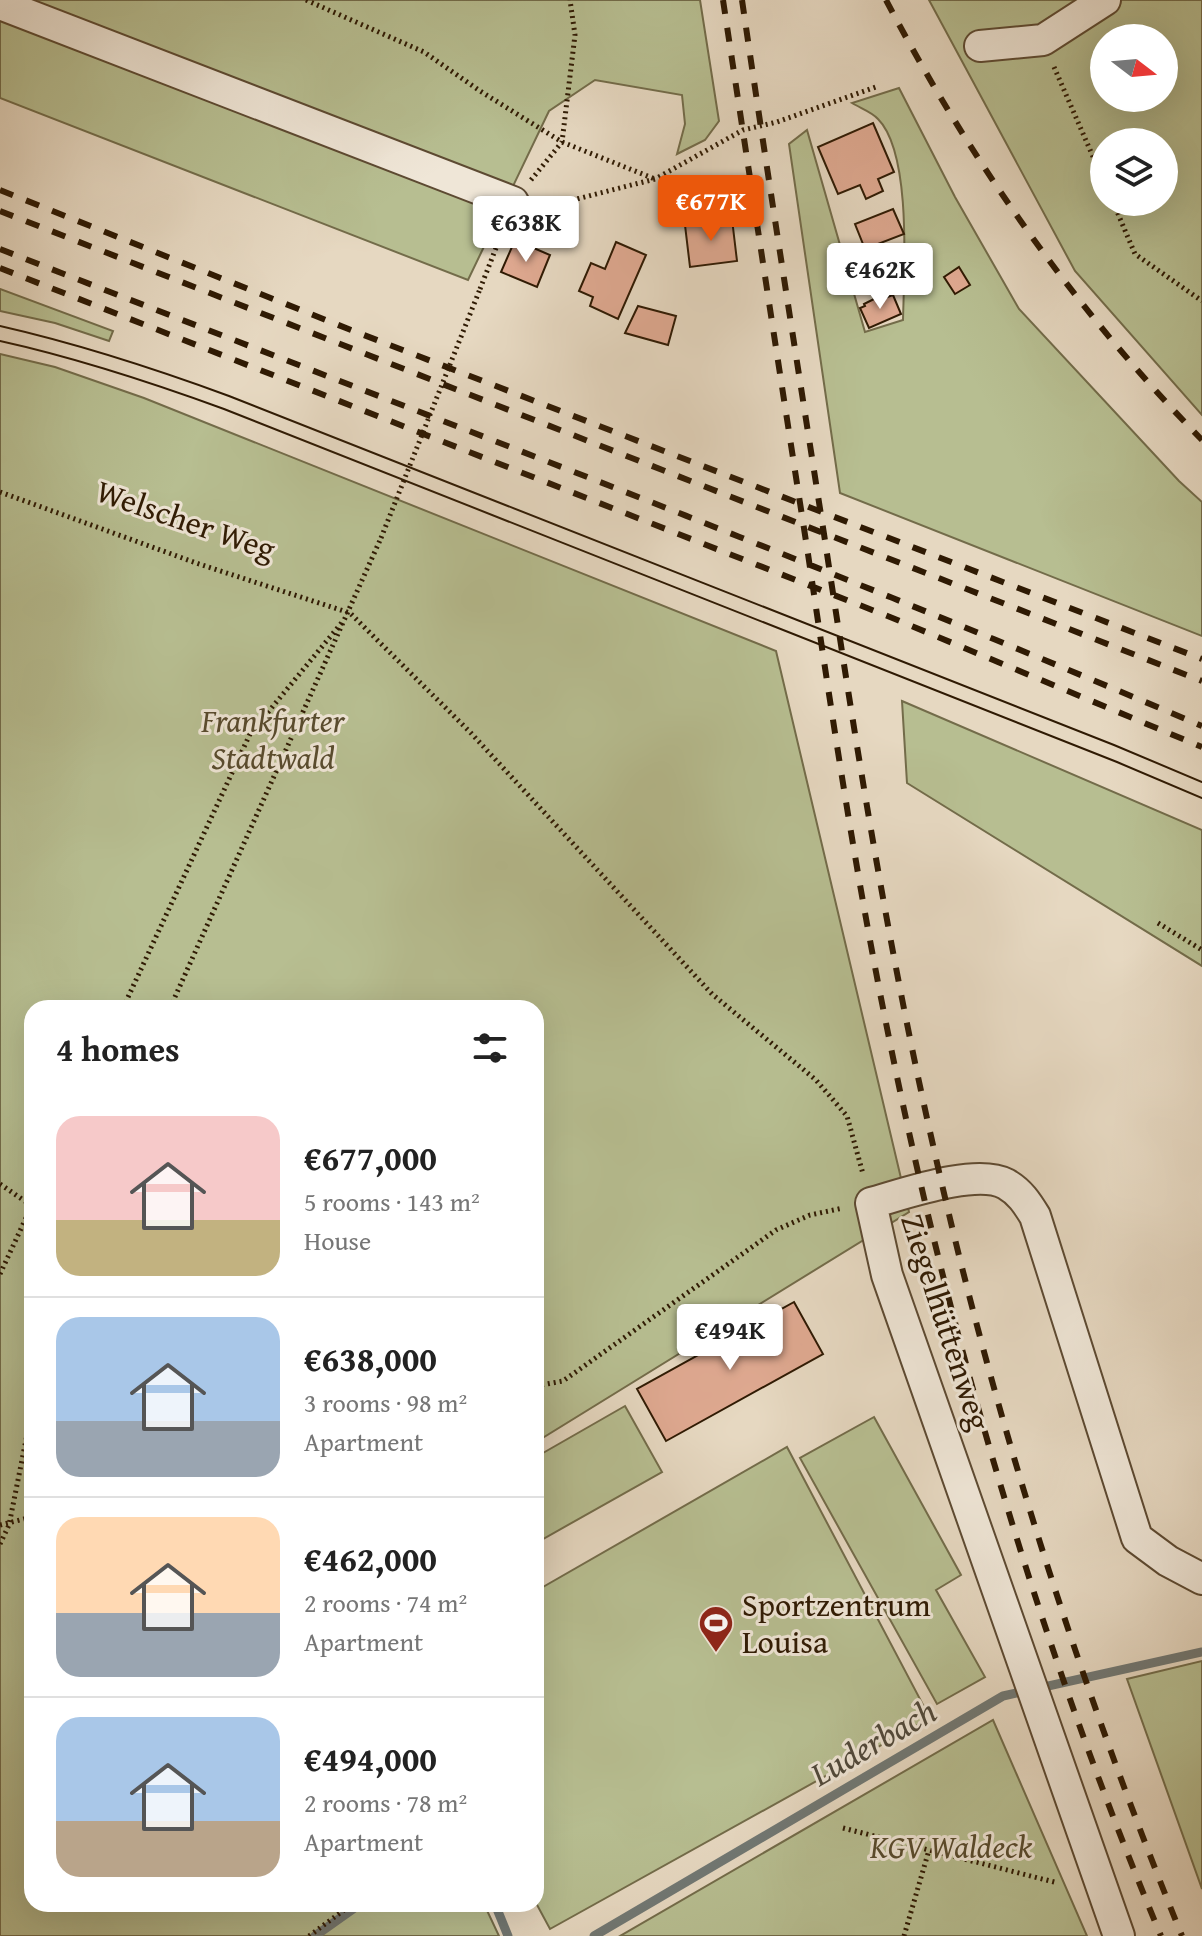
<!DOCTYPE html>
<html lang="en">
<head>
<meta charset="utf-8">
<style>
	:root { --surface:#fff; --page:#f6f6f6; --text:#222; --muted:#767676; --line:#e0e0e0; --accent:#ea580c }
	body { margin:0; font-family:"Gentium Book Plus",serif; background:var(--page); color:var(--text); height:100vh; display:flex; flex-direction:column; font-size:30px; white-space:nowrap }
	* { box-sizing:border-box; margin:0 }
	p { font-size:26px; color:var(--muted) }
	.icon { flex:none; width:44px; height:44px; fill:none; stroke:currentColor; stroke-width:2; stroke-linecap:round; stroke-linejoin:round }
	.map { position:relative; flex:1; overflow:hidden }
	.drawer { position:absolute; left:24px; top:1000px; width:520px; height:912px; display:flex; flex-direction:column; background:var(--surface); border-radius:24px; box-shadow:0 8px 32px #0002 }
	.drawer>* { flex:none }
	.needle { width:52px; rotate:106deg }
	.buttons { position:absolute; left:1090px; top:24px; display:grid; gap:16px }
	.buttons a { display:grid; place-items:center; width:88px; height:88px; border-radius:50%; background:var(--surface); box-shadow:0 8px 32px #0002; font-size:40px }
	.price { position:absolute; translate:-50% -68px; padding:0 18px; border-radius:8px; background:#fff; color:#222; font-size:26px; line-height:52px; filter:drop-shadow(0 2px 4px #0008) }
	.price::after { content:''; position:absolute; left:50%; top:48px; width:24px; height:18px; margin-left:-12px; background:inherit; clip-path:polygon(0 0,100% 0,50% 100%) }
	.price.current { background:var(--accent); color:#fff }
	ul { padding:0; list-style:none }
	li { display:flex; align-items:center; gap:24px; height:200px; padding:0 32px }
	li+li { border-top:2px solid var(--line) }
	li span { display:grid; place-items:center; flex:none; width:224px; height:160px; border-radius:24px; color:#555 }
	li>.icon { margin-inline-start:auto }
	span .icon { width:96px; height:96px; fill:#fffc; stroke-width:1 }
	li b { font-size:34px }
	h2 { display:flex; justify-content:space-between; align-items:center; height:96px; padding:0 32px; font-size:34px }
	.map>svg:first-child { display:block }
	.green { fill:#b7be91; stroke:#736c4a; stroke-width:2; fill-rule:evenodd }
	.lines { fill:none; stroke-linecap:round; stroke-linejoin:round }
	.stream { stroke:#717874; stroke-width:9 }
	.building { fill:#dfa991; stroke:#2f1a03; stroke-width:2 }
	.minor-casing { stroke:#5d4a32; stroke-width:34 }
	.path { stroke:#2f1a03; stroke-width:5; stroke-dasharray:2 4; stroke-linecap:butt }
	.minor { stroke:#efe6d7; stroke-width:30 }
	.tram { stroke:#2f1a03; stroke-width:2 }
	.rail { stroke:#2f1a03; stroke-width:6; stroke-dasharray:14 14; stroke-linecap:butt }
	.path-bridge { stroke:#2f1a03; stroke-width:5; stroke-dasharray:2 4; stroke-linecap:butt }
	.labels { text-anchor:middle; stroke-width:6; stroke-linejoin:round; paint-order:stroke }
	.street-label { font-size:32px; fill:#2f1a03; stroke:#efe6d7 }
	.park-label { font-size:32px; font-style:italic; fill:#584b2e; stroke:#efe6d7 }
	.poi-label { font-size:32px; fill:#2f1a03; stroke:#efe6d7; text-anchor:start }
	.water-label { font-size:34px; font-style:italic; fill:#50493b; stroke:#efe6d7 }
</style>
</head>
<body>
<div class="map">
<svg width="1202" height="1936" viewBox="0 0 1202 1936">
	<rect width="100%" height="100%" fill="#e6d8c1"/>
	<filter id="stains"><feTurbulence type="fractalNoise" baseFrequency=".0025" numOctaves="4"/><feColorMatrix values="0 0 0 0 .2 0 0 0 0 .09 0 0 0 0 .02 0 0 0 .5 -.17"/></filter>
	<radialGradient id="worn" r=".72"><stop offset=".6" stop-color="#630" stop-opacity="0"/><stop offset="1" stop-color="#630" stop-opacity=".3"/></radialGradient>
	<path class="green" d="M 0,0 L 700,0 L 719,121 L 705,140 L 677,154 L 685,124 L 682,95 L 595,80 L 549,111 L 468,280 L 0,98 Z
		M 929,0 L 1202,0 L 1202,415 L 1075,271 ZM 1104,38 L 1164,38 L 1164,98 L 1104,98 ZM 1104,142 L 1164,142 L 1164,202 L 1104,202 Z
		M 899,88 L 955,197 L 1019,309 L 1179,481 L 1202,502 L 1202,636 L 840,493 L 789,144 L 807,130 L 865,332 L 903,320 C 904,273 912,153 878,119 C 872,112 860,108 852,103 Z
		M 0,289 L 113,331 L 109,341 L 55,323 L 0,311 Z
		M 0,354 L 55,367 L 144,398 L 776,651 L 909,1212 L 536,1442 L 536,1008 L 32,1008 L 32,1904 L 484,1904 L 499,1936 L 0,1936 Z
		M 902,701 L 1202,830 L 1202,966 L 907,783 Z
		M 625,1406 L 662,1472 L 536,1543 L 536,1457 Z
		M 874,1417 L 961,1575 L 936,1590 L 985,1677 L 937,1704 L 800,1458 Z
		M 787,1447 L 930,1718 L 550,1929 L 536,1903 L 536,1591 Z
		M 1202,1661 L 1202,1889 L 1127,1679 Z
		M 993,1720 L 1087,1936 L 620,1936 Z"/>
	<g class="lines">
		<path class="stream" d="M 495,1904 L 508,1936
			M 315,1936 L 360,1904
			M 594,1936 L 1003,1696 L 1202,1652"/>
	</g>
	<path class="building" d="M 873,123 L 894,172 L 878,179 L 883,191 L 866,199 L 860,185 L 838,194 L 818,147 Z
		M 893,209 L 904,234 L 865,249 L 855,224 Z
		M 732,219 L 737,261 L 690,267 L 685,225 Z
		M 515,240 L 550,255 L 537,287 L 501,272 Z
		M 616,242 L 646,255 L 618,319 L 590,306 L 593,297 L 579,291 L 591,263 L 605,269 Z
		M 959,267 L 970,285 L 955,294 L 944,277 Z
		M 893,295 L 901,314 L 869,328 L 860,308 L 865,306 L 864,304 L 878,297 L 879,300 Z
		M 638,306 L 676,316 L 668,345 L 625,333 Z
		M 794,1302 L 823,1354 L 666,1441 L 637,1389 Z"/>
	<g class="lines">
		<g class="minor-casing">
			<path id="minor" d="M 0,4 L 513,202
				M 980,46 L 1043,40 L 1105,0
				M 1119,1936 L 887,1275 L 871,1203 C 904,1194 976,1168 1006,1184 C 1020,1192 1027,1203 1035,1216 L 1137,1538 L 1168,1561 L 1202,1579"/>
		</g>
		<path class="path" d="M 306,0 L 424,52 L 480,91 L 562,142 L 655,179
			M 1054,67 L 1104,182
			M 531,180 L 562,142 L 575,35 L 570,0
			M 1113,202 L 1135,254 L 1202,301
			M 542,203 L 561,203 L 655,179 L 743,130 L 777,122 L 876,87
			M 480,289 L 503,230
			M 0,492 L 199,564 L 350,613 L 470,732 L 712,994 L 816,1080 L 847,1116 L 863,1174
			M 1158,923 L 1202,950
			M 123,1008 L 250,734 L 344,620
			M 170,1008 L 381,538
			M 0,1184 L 32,1206
			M 0,1274 L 32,1205
			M 536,1386 L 563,1381 L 776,1230 L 810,1215 L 843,1208
			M 0,1525 L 32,1517
			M 0,1544 L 9,1525 L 32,1410
			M 843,1828 L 1058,1883
			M 309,1936 L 352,1904
			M 904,1936 L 929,1850"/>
		<use href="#minor" class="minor"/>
		<path class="tram" d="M 0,326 C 79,344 153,368 229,396 L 1114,745 L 1202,782
			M 0,341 C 77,358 150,382 224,409 L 1117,762 L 1202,798"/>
		<path class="rail" d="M 723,0 C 751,185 779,369 808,554 C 831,709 854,864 885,1018 C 947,1330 1038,1642 1161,1936
			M 742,0 C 768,178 796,356 824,534 C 855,739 887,943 933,1145 C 993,1415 1078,1680 1182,1936
			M 886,0 C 970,160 1075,310 1202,440
			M 0,190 L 351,330 L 1202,659
			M 0,211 L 1202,681
			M 0,249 C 401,406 805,557 1202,726
			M 0,268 L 890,617 L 1202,747"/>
		<path class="path-bridge" d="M 381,538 L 480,289"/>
	</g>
	<defs>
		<g id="stadium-pin" transform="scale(1.8)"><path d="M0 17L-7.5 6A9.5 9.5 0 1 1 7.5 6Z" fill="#8f2418" stroke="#efe6d7"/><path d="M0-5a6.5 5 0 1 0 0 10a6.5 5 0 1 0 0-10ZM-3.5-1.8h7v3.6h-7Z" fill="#fff"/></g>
	</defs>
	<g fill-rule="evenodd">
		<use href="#stadium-pin" x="716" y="1623"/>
	</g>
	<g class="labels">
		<g class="street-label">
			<text transform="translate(186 520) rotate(19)" y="11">Welscher Weg</text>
			<text transform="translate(946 1322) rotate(72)" y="11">Ziegelhüttenweg</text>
		</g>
		<g class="park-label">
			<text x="273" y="732">Frankfurter<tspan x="273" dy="37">Stadtwald</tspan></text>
			<text x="951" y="1858">KGV Waldeck</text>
		</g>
		<g class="poi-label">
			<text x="742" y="1616">Sportzentrum<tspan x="742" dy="37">Louisa</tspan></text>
		</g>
		<g class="water-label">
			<text transform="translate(873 1742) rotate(-30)" y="12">Luderbach</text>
		</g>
	</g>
	<rect width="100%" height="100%" filter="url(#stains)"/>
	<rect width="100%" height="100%" fill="url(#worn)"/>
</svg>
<div class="buttons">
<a><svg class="needle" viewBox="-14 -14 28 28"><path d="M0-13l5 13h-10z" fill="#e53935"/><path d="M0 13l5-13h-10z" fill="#767676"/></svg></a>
<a><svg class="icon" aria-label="layers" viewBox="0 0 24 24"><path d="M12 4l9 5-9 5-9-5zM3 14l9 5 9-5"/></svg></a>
</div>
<b class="price current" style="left:711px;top:243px">€677K</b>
<b class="price" style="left:526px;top:264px">€638K</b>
<b class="price" style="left:880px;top:311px">€462K</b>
<b class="price" style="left:730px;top:1372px">€494K</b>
<section class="drawer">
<h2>4 homes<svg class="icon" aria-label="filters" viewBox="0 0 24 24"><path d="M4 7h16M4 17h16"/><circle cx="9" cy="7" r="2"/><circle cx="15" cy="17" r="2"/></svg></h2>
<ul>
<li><span style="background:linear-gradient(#f6c9c9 65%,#c2b280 0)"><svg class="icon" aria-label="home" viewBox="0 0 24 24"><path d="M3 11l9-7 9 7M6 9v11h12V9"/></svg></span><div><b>€677,000</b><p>5 rooms · 143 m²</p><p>House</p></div></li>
<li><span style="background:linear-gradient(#a9c7e8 65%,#9aa5b1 0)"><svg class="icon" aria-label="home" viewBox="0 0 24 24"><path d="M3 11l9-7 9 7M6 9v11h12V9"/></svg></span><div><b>€638,000</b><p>3 rooms · 98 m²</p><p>Apartment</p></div></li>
<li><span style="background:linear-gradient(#ffd9b3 60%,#9aa5b1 0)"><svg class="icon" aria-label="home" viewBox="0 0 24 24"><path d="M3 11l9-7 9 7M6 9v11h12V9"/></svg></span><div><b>€462,000</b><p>2 rooms · 74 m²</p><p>Apartment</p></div></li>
<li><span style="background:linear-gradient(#a9c7e8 65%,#b9a48a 0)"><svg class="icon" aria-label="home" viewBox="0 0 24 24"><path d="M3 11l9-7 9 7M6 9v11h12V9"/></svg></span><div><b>€494,000</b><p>2 rooms · 78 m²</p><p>Apartment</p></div></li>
</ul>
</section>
</div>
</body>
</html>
